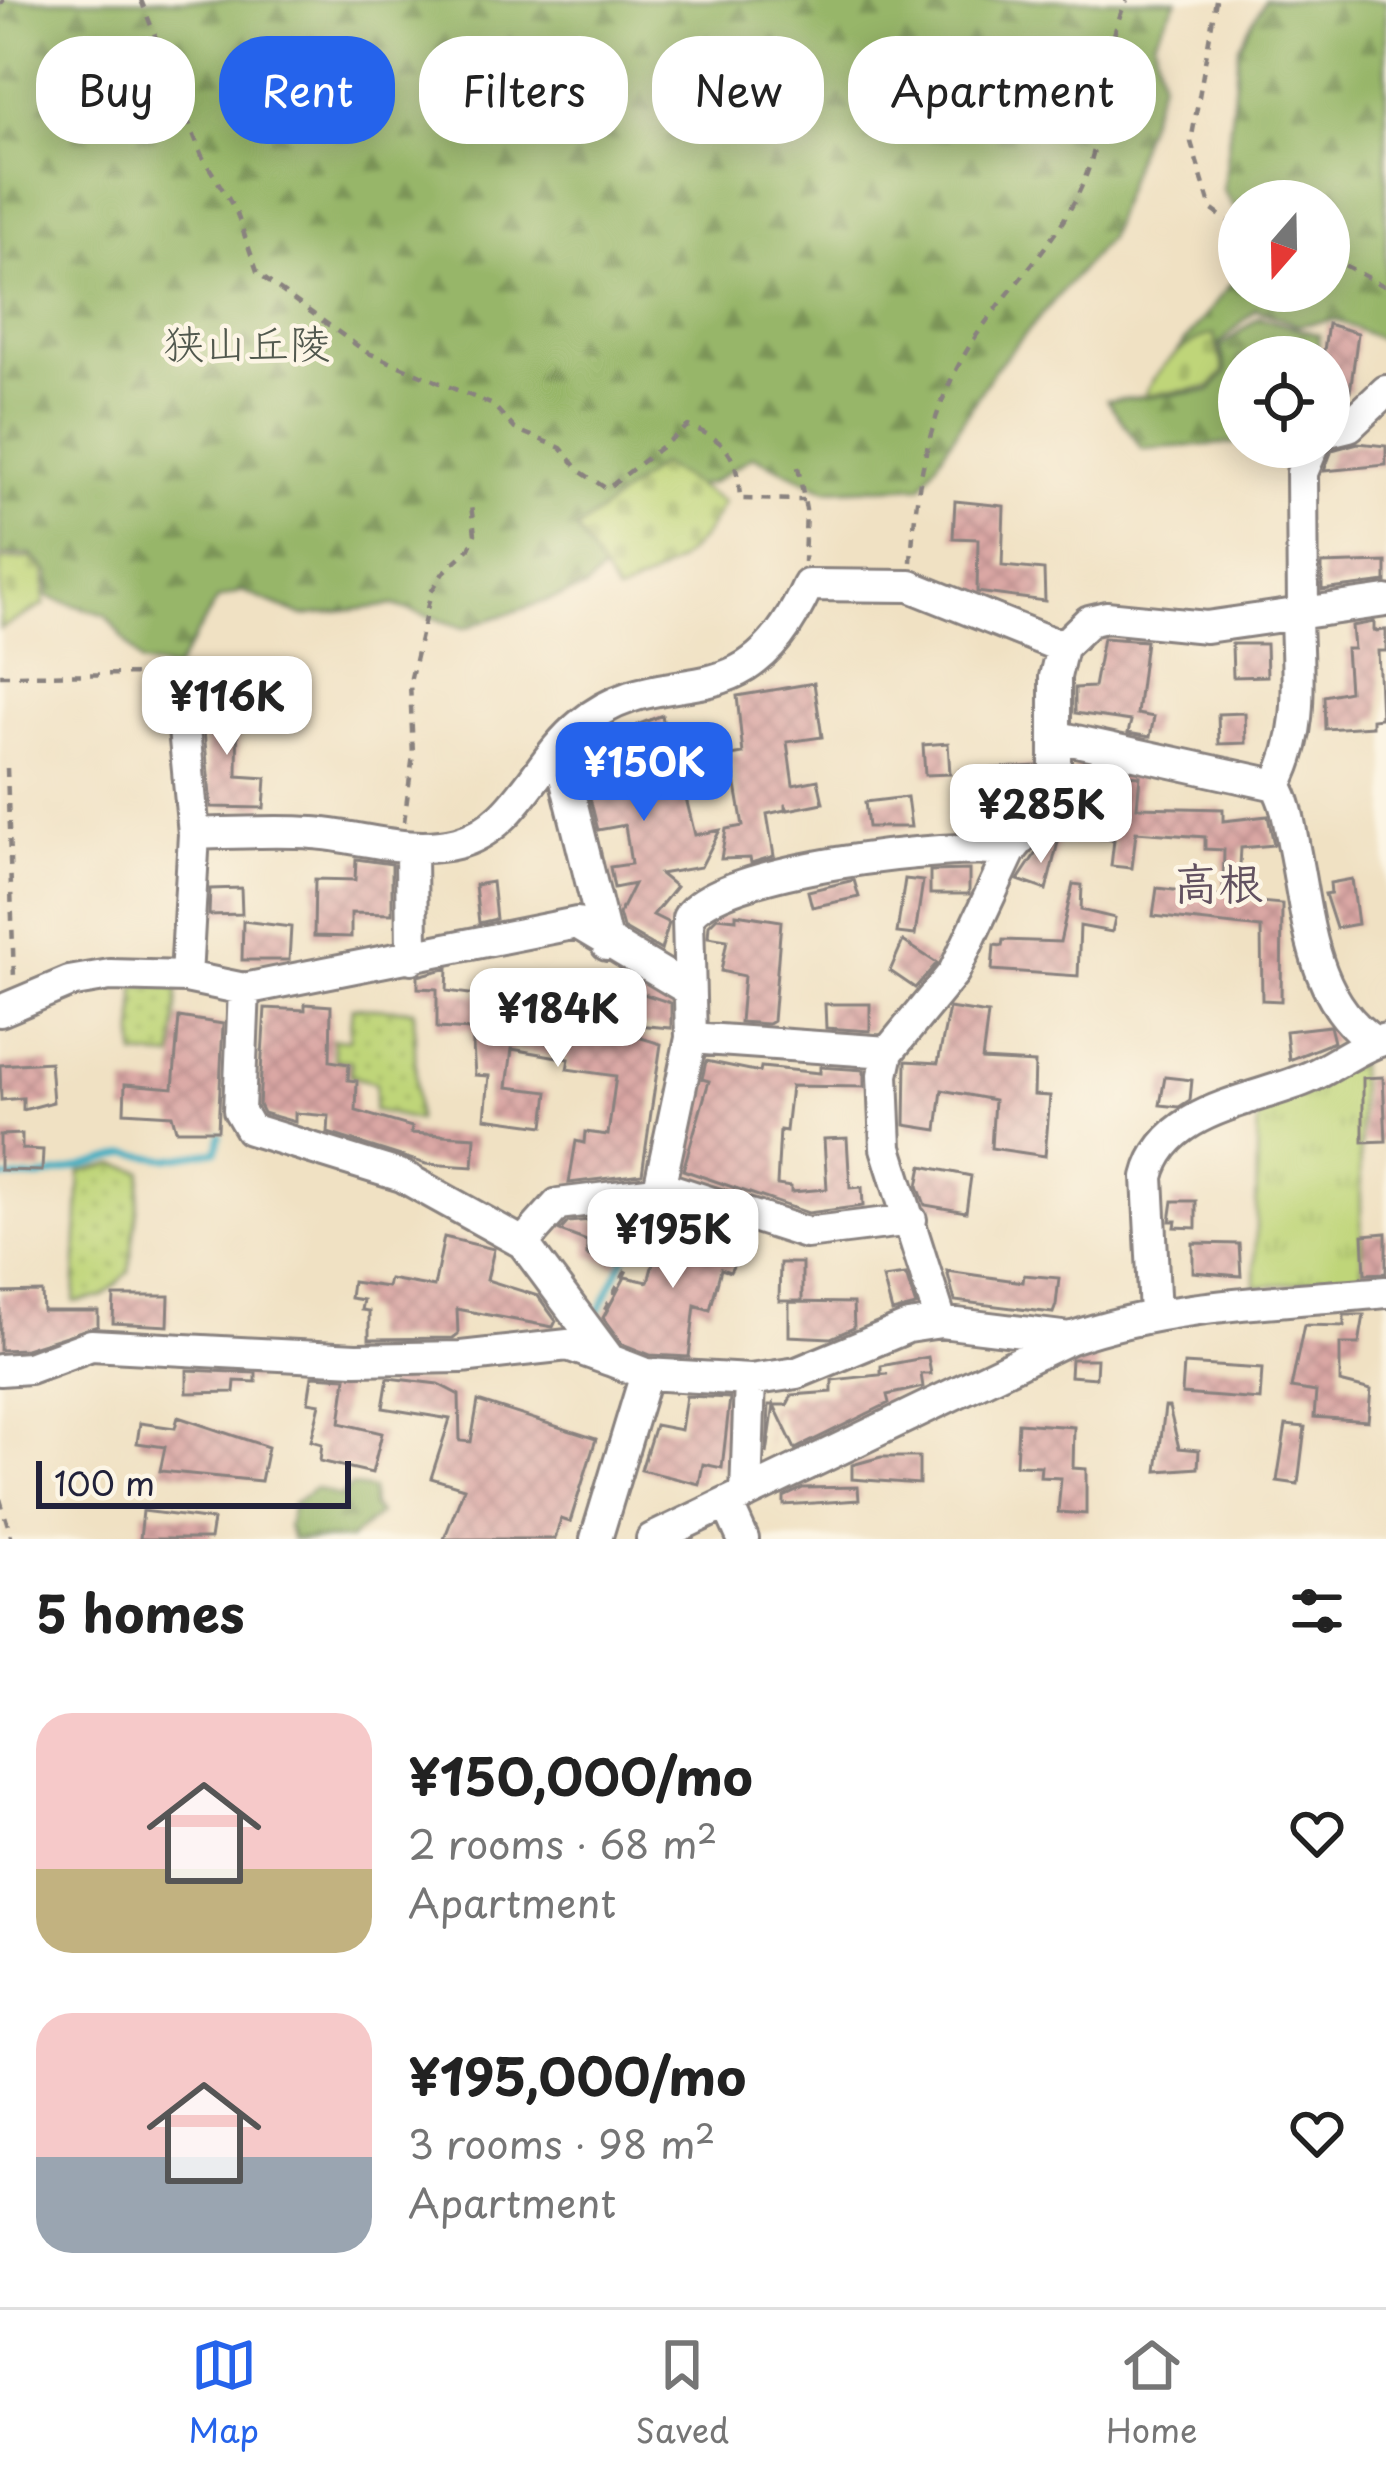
<!DOCTYPE html>
<html lang="en">
<head>
<meta charset="utf-8">
<style>
	:root { --surface:#fff; --page:#f6f6f6; --text:#222; --muted:#767676; --line:#e0e0e0; --accent:#2563eb }
	body { margin:0; font-family:"Playpen Sans","Klee One",sans-serif; background:var(--page); color:var(--text); height:100vh; display:flex; flex-direction:column; font-size:45px; white-space:nowrap }
	* { box-sizing:border-box; margin:0 }
	p { font-size:39px; color:var(--muted) }
	.icon { flex:none; width:66px; height:66px; fill:none; stroke:currentColor; stroke-width:2; stroke-linecap:round; stroke-linejoin:round }
	.map { position:relative; height:1539px; overflow:hidden }
	.drawer { display:flex; flex-direction:column; background:var(--surface); flex:1 }
	.drawer>* { flex:none }
	.hud { position:absolute; left:36px; top:36px; width:1314px; height:108px; display:flex; gap:24px }
	.needle { width:78px; rotate:200deg }
	.buttons { position:absolute; left:1218px; top:180px; display:grid; gap:24px }
	.buttons a { display:grid; place-items:center; width:132px; height:132px; border-radius:50%; background:var(--surface); box-shadow:0 6px 30px #0003; font-size:60px }
	.scale { position:absolute; left:36px; bottom:30px; width:315px; box-sizing:border-box; padding-left:12px; border:6px solid #22223b; border-top:0; font-size:33px; line-height:42px; white-space:nowrap; color:#22223b; -webkit-text-stroke:9px #fcf5e5; paint-order:stroke }
	.price { position:absolute; translate:-50% -102px; padding:0 27px; border-radius:24px; background:#fff; color:#222; font-size:39px; line-height:78px; filter:drop-shadow(0 3px 6px #0008) }
	.price::after { content:''; position:absolute; left:50%; top:72px; width:36px; height:27px; margin-left:-18px; background:inherit; clip-path:polygon(0 0,100% 0,50% 100%) }
	.price.current { background:var(--accent); color:#fff }
	ul { padding:0; list-style:none }
	li { display:flex; align-items:center; gap:36px; height:300px; padding:0 36px }
	li span { display:grid; place-items:center; flex:none; width:336px; height:240px; border-radius:36px; color:#555 }
	li>.icon { margin-inline-start:auto }
	span .icon { width:144px; height:144px; fill:#fffc; stroke-width:1 }
	li b { font-size:51px }
	h2 { display:flex; justify-content:space-between; align-items:center; height:144px; padding:0 36px; font-size:51px }
	.tag { padding:0 42px; border-radius:48px; background:var(--surface); box-shadow:0 6px 30px #0003; font-size:42px; line-height:108px }
	.tag.current { background:var(--accent); color:#fff }
	.tabs { display:flex; justify-content:space-around; align-items:center; height:168px; border-top:3px solid var(--line); background:var(--surface); font-size:33px; color:var(--muted) }
	.tabs a { display:grid; justify-items:center; gap:6px }
	.tabs .current { color:var(--accent) }
	.map>svg:first-child { display:block }
	.grass { fill:url(#grass-dots); stroke:#707c5a; stroke-width:3 }
	.forest { fill:url(#forest-firs); stroke:#5c6c52; stroke-width:3 }
	.cemetery { fill:url(#cemetery-stones); stroke:#707c5a; stroke-width:3 }
	.park { fill:url(#park-tufts); stroke:#707c5a; stroke-width:3 }
	.lines { fill:none; stroke-linecap:round; stroke-linejoin:round }
	.stream { stroke:#44afc2; stroke-width:6 }
	.building { fill:url(#building-cross-hatch) }
	.minor-casing { stroke:#89827f; stroke-width:36 }
	.path { stroke:#89827f; stroke-width:4.5; stroke-dasharray:9 9; stroke-linecap:butt }
	.minor { stroke:#fff; stroke-width:30 }
	.labels { text-anchor:middle; stroke-width:9; stroke-linejoin:round; paint-order:stroke }
	.park-label { font-size:42px; fill:#51584e; stroke:#fcf5e5 }
	.neighbourhood-label { font-size:45px; font-weight:bold; fill:#625160; stroke:#fcf5e5 }
</style>
</head>
<body>
<div class="map">
<svg width="1386" height="1539" viewBox="0 0 1386 1539">
	<defs>
		<pattern id="grass-dots" width="8" height="8" patternUnits="userSpaceOnUse" patternTransform="scale(3)"><rect width="8" height="8" fill="#bfd579"/><path d="M2 2h.1M6 6h.1" fill="none" stroke="#a4b76a" stroke-width="1.8" stroke-linecap="round"/></pattern>
		<pattern id="forest-firs" width="22" height="20" patternUnits="userSpaceOnUse" patternTransform="scale(3)"><rect width="22" height="20" fill="#97b669"/><path d="M5 1l3.5 6h-7zM16 11l3.5 6h-7z" fill="#7b9458"/></pattern>
		<pattern id="cemetery-stones" width="16" height="16" patternUnits="userSpaceOnUse" patternTransform="scale(3)"><rect width="16" height="16" fill="#bfd579"/><path d="M2 7V4a2 2 0 0 1 4 0v3zM10 15v-3a2 2 0 0 1 4 0v3z" fill="#a4b76a"/></pattern>
		<pattern id="park-tufts" width="24" height="20" patternUnits="userSpaceOnUse" patternTransform="scale(3)"><rect width="24" height="20" fill="#bfd579"/><path d="M3 7l-1-3M5 7V3M7 7l1-3M15 17l-1-3M17 17v-4M19 17l1-3" fill="none" stroke="#a4b76a"/></pattern>
		<pattern id="building-cross-hatch" width="8" height="8" patternUnits="userSpaceOnUse" patternTransform="scale(3)"><rect width="8" height="8" fill="#daa7a4"/><path d="M0 0l8 8M0 8l8-8" fill="none" stroke="#bb8f8e"/></pattern>
	</defs>
	<rect width="100%" height="100%" fill="#fcf5e5"/>
	<filter id="ink" filterUnits="userSpaceOnUse"><feTurbulence type="fractalNoise" baseFrequency=".00833" numOctaves="2"/><feDisplacementMap in="SourceGraphic" scale="24" xChannelSelector="R" yChannelSelector="G"/><feConvolveMatrix kernelMatrix="1 2 1 2 8 2 1 2 1" color-interpolation-filters="sRGB"/></filter>
	<filter id="wash" filterUnits="userSpaceOnUse"><feTurbulence type="fractalNoise" baseFrequency=".004" numOctaves="4" result="noise"/><feDisplacementMap in="SourceGraphic" scale="48" xChannelSelector="R" yChannelSelector="G"/><feGaussianBlur stdDeviation="2.7" result="paint"/><feColorMatrix in="noise" values="0 0 0 0 0 0 0 0 0 0 0 0 0 0 0 0 0 1.4 0 .05"/><feComposite in="paint" operator="in"/></filter>
	<g filter="url(#wash)">
		<rect width="100%" height="100%" fill="#f0e1c3"/>
		<path class="grass" d="M 135,986 L 178,987 L 174,1058 L 135,1055 Z
			M 352,1007 L 414,1010 L 417,1120 L 374,1110 L 376,1083 L 351,1076 L 351,1061 L 335,1060 L 333,1039 L 349,1040 Z
			M 114,1164 L 142,1171 L 129,1272 L 102,1297 L 74,1302 L 80,1172 Z"/>
		<path class="forest" d="M 0,0 L 1177,0 L 1154,40 L 1161,81 L 1108,238 L 994,370 L 922,486 L 827,490 L 753,456 L 711,483 L 633,496 L 623,550 L 586,588 L 464,628 L 394,605 L 303,616 L 242,591 L 218,599 L 175,670 L 141,663 L 106,615 L 48,597 L 49,573 L 31,554 L 0,556 Z
			M 1265,0 L 1386,0 L 1386,342 L 1336,320 L 1297,325 L 1256,309 L 1204,359 L 1176,353 L 1239,273 L 1239,291 L 1329,291 L 1329,201 L 1239,201 L 1239,216 L 1223,190 L 1239,46 Z
			M 1259,317 L 1319,335 L 1317,357 L 1239,357 L 1239,443 L 1142,449 L 1107,400 L 1210,391 L 1226,372 L 1221,347 Z
			M 351,1486 L 372,1490 L 372,1507 L 379,1514 L 350,1539 L 292,1539 L 288,1526 L 293,1504 L 315,1488 L 340,1497 Z"/>
		<path class="cemetery" d="M 1214,334 L 1224,372 L 1211,387 L 1144,396 C 1156,369 1184,341 1214,334 Z
			M 660,464 L 723,502 C 701,553 666,572 617,594 L 577,530 Z
			M 32,558 L 45,570 L 44,605 L 0,629 L 0,560 Z"/>
		<path class="park" d="M 1359,1062 L 1362,1276 L 1255,1287 L 1258,1102 Z"/>
		<g class="lines">
			<path class="stream" d="M 0,1178 L 40,1178 L 129,1153 L 166,1159 L 217,1151 L 220,1135
				M 595,1319 L 636,1234 L 660,1202"/>
		</g>
		<g id="blocks">
			<path class="building" d="M 1328,324 L 1358,333 L 1350,392 L 1329,388 L 1329,357 L 1323,357 Z
				M 1358,443 L 1386,446 L 1386,465 L 1324,471 L 1332,450 Z
				M 955,501 L 1004,506 L 1002,566 L 1044,570 L 1045,601 L 977,592 L 978,539 L 953,538 Z
				M 1386,562 L 1386,582 L 1322,590 L 1322,564 Z
				M 1374,622 L 1374,631 L 1386,630 L 1386,651 L 1378,651 L 1381,718 L 1372,719 L 1372,726 L 1325,729 L 1324,696 L 1349,691 L 1346,649 L 1354,649 L 1352,626 Z
				M 1103,638 L 1146,641 L 1137,714 L 1154,717 L 1150,737 L 1128,733 L 1131,721 L 1075,713 L 1075,688 L 1094,687 Z
				M 1232,644 L 1266,644 L 1267,676 L 1233,677 Z
				M 814,683 L 822,737 L 787,742 L 793,785 L 818,780 L 823,803 L 788,810 L 785,804 L 785,810 L 767,814 L 774,856 L 751,863 L 750,858 L 721,859 L 726,829 L 743,826 L 731,756 L 743,754 L 737,696 Z
				M 201,698 L 238,698 L 237,776 L 266,778 L 264,808 L 211,807 Z
				M 1245,713 L 1246,743 L 1219,744 L 1218,714 Z
				M 662,715 L 665,732 L 660,733 L 674,797 L 685,794 L 695,835 L 720,830 L 701,867 L 660,874 L 676,887 L 653,915 L 669,923 L 661,950 L 623,928 L 619,914 L 634,884 L 614,888 L 610,867 L 631,864 L 625,825 L 598,830 L 584,774 L 593,772 L 587,747 L 639,733 L 637,725 Z
				M 948,743 L 950,774 L 925,775 L 923,745 Z
				M 1075,765 L 1098,767 L 1097,773 L 1140,776 L 1137,807 L 1223,809 L 1223,821 L 1268,816 L 1274,845 L 1241,848 L 1238,900 L 1282,904 L 1281,1001 L 1262,1000 L 1261,928 L 1153,916 L 1157,888 L 1223,896 L 1224,850 L 1205,849 L 1205,837 L 1136,832 L 1132,868 L 1111,866 L 1114,840 L 1055,835 L 1070,811 Z
				M 1036,766 L 1028,798 L 962,795 L 961,770 Z
				M 907,797 L 911,827 L 868,827 L 865,802 Z
				M 1046,838 L 1058,842 L 1046,890 L 1018,880 Z
				M 356,859 L 392,864 L 392,914 L 351,913 L 351,937 L 314,936 L 315,879 L 355,880 Z
				M 969,870 L 969,894 L 930,894 L 930,871 Z
				M 905,879 L 923,881 L 915,935 L 897,933 Z
				M 1352,879 L 1358,924 L 1336,928 L 1325,894 L 1331,893 L 1330,883 Z
				M 854,880 L 859,897 L 812,907 L 808,891 Z
				M 492,882 L 496,919 L 479,923 L 475,885 Z
				M 1073,884 L 1082,885 L 1081,910 L 1115,918 L 1112,932 L 1080,926 L 1078,976 L 992,970 L 994,945 L 1002,946 L 1003,940 L 1060,942 Z
				M 241,888 L 242,914 L 209,915 L 210,889 Z
				M 736,914 L 781,921 L 773,1021 L 768,1024 L 740,1022 L 744,976 L 721,971 L 727,940 L 708,937 L 709,925 L 717,917 L 736,919 Z
				M 243,921 L 291,927 L 289,960 L 242,960 Z
				M 903,941 L 937,963 L 915,988 L 890,971 Z
				M 448,968 L 447,991 L 559,1006 L 558,1016 L 630,1028 L 628,1034 L 661,1044 L 642,1174 L 569,1183 L 576,1141 L 584,1143 L 585,1132 L 608,1135 L 616,1076 L 567,1069 L 569,1059 L 512,1049 L 507,1087 L 548,1092 L 544,1126 L 485,1118 L 489,1076 L 475,1075 L 472,1030 L 437,1028 L 437,989 L 418,988 L 418,976 Z
				M 629,989 L 671,1003 L 671,1028 L 624,1024 Z
				M 305,1004 L 331,1006 L 330,1061 L 349,1064 L 348,1080 L 357,1081 L 356,1111 L 412,1127 L 411,1133 L 475,1137 L 473,1167 L 426,1164 L 328,1133 L 329,1116 L 295,1113 L 295,1122 L 263,1113 L 259,1105 L 265,1008 L 305,1010 Z
				M 825,1004 L 870,1004 L 870,1031 L 826,1028 Z
				M 949,1008 L 988,1014 L 982,1060 L 1035,1063 L 1034,1095 L 1050,1096 L 1045,1156 L 991,1148 L 994,1100 L 942,1090 L 937,1130 L 905,1125 L 906,1061 L 938,1063 Z
				M 179,1017 L 223,1024 L 218,1130 L 176,1130 L 172,1115 L 124,1112 L 125,1084 L 173,1088 Z
				M 1330,1026 L 1334,1042 L 1289,1060 L 1286,1031 Z
				M 706,1061 L 760,1072 L 761,1067 L 820,1073 L 820,1067 L 864,1070 L 864,1087 L 791,1086 L 786,1131 L 780,1130 L 777,1185 L 791,1187 L 791,1192 L 827,1189 L 824,1139 L 847,1138 L 850,1188 L 862,1187 L 863,1206 L 808,1213 L 683,1170 L 709,1081 L 702,1079 Z
				M 50,1062 L 53,1102 L 23,1110 L 23,1098 L 1,1100 L 0,1065 Z
				M 1165,1077 L 1192,1080 L 1190,1100 L 1179,1107 L 1160,1105 Z
				M 1383,1077 L 1386,1141 L 1363,1142 L 1363,1078 Z
				M 22,1134 L 22,1149 L 43,1150 L 42,1171 L 0,1170 L 0,1135 Z
				M 922,1166 L 971,1176 L 966,1212 L 925,1205 L 918,1186 Z
				M 1173,1201 L 1196,1201 L 1196,1228 L 1175,1227 L 1176,1221 L 1170,1221 Z
				M 670,1219 L 718,1243 L 724,1227 L 750,1235 L 730,1272 L 721,1269 L 710,1310 L 695,1305 L 689,1357 L 650,1355 L 622,1344 L 603,1318 L 625,1277 L 648,1282 L 663,1227 Z
				M 591,1220 L 629,1235 L 616,1266 L 587,1255 L 587,1241 L 560,1231 L 568,1222 Z
				M 1386,1233 L 1386,1273 L 1365,1274 L 1363,1235 Z
				M 444,1237 L 494,1249 L 487,1280 L 538,1296 L 556,1321 L 553,1327 L 457,1309 L 458,1334 L 453,1338 L 369,1339 L 369,1311 L 361,1310 L 363,1300 L 350,1298 L 352,1282 L 387,1287 L 389,1279 L 434,1287 Z
				M 1193,1243 L 1239,1244 L 1241,1276 L 1193,1272 Z
				M 780,1263 L 802,1263 L 802,1301 L 779,1301 Z
				M 947,1271 L 1023,1282 L 1024,1275 L 1059,1278 L 1056,1305 L 1053,1313 L 955,1301 Z
				M 906,1275 L 916,1306 L 892,1312 L 883,1278 Z
				M 42,1292 L 43,1311 L 98,1311 L 98,1326 L 25,1349 L 0,1350 L 0,1293 Z
				M 114,1296 L 169,1296 L 168,1326 L 113,1323 Z
				M 789,1302 L 853,1303 L 854,1328 L 831,1338 L 789,1336 Z
				M 1344,1315 L 1364,1315 L 1359,1344 L 1340,1344 L 1340,1382 L 1371,1390 L 1368,1421 L 1314,1417 L 1316,1392 L 1291,1388 L 1304,1325 L 1344,1326 Z
				M 928,1357 L 931,1374 L 921,1374 L 923,1387 L 887,1395 L 889,1403 L 795,1449 L 774,1405 L 767,1454 L 769,1405 L 787,1405 L 792,1395 L 832,1392 L 832,1380 L 888,1374 L 881,1374 L 881,1366 Z
				M 1071,1359 L 1097,1359 L 1096,1378 L 1070,1376 Z
				M 1184,1364 L 1262,1369 L 1260,1400 L 1182,1394 Z
				M 187,1370 L 256,1373 L 256,1382 L 235,1381 L 234,1392 L 187,1393 Z
				M 312,1376 L 346,1378 L 340,1423 L 382,1433 L 372,1473 L 320,1461 L 322,1444 L 311,1441 L 320,1404 L 308,1402 Z
				M 388,1378 L 438,1384 L 459,1395 L 460,1441 L 471,1442 L 478,1401 L 596,1439 L 570,1522 L 561,1519 L 555,1539 L 444,1539 L 464,1488 L 431,1478 L 450,1419 L 383,1408 Z
				M 686,1396 L 730,1398 L 722,1468 L 703,1464 L 699,1484 L 641,1470 L 655,1425 L 681,1430 Z
				M 1165,1407 L 1169,1407 L 1179,1448 L 1199,1450 L 1198,1468 L 1157,1471 Z
				M 178,1417 L 268,1447 L 261,1481 L 160,1471 L 165,1447 L 137,1443 L 140,1423 L 175,1428 Z
				M 1018,1423 L 1074,1427 L 1073,1468 L 1086,1469 L 1086,1514 L 1058,1512 L 1061,1478 L 1040,1477 L 1041,1466 L 1016,1465 Z
				M 1286,1425 L 1305,1427 L 1298,1484 L 1277,1481 Z
				M 881,1457 L 919,1457 L 919,1484 L 852,1479 L 852,1465 Z
				M 858,1487 L 859,1500 L 784,1505 L 784,1497 L 803,1488 Z
				M 143,1511 L 213,1520 L 210,1539 L 140,1539 Z"/>
		</g>
	</g>
	<g filter="url(#ink)">
		<use href="#blocks" fill-opacity="0" stroke="#89827f" stroke-width="3"/>
		<g class="lines">
			<g class="minor-casing">
				<path id="minor" d="M 1329,431 L 1349,426 L 1386,391
					M 1303,614 L 1302,473 L 1313,447
					M 180,687 L 194,834 L 186,977
					M 1058,737 L 1276,785 C 1287,803 1290,827 1294,848 C 1308,916 1311,1001 1375,1042
					M 558,749 L 607,945
					M 1276,785 C 1305,731 1297,675 1296,615
					M 194,834 C 233,833 274,830 313,833 C 360,836 409,855 457,843 C 516,828 536,761 580,725 C 666,653 743,731 808,585 L 910,586 L 1062,647
					M 411,848 L 412,958
					M 244,989 L 239,1110 L 250,1129 L 402,1176 L 523,1243 L 610,1360 L 646,1374 L 750,1380 L 797,1373 L 908,1327 L 941,1322 L 1070,1338
					M 0,1011 L 69,982 L 110,975 L 186,977 L 244,989 L 577,923 L 686,988
					M 691,1038 L 888,1052
					M 659,1189 L 691,1038 L 688,918 C 712,870 957,841 1010,852
					M 523,1243 L 558,1204 L 672,1190 L 806,1233 L 911,1220
					M 1155,1314 L 1148,1177 C 1165,1107 1254,1102 1310,1077 C 1335,1066 1359,1046 1386,1039
					M 941,1322 L 886,1148 L 883,1075 L 888,1052 L 954,972 L 1010,852 L 1046,807 L 1055,778 L 1055,677 L 1062,647 L 1089,621 L 1106,617 L 1206,627 L 1386,601
					M 0,1370 L 29,1368 L 91,1345 L 356,1359 L 461,1357 L 568,1345 L 610,1360
					M 746,1494 L 750,1380
					M 727,1503 L 743,1539
					M 596,1539 L 646,1374
					M 652,1539 L 1070,1338 C 1171,1303 1280,1302 1386,1292"/>
			</g>
			<path class="path" d="M 141,0 L 202,156 L 236,211 L 258,274 L 366,352 L 493,405 L 515,429 L 561,448 L 581,472 L 607,489 L 688,426 C 728,440 738,458 740,499 L 804,500
				M 1216,0 L 1191,142 L 1211,209 L 1239,229
				M 0,4 L 4,0
				M 1329,257 L 1386,287
				M 798,467 L 806,510 L 804,562
				M 911,562 C 916,481 930,405 976,336 C 1014,281 1066,234 1088,170 C 1107,116 1101,51 1127,0
				M 0,675 L 161,674
				M 7,768 L 14,979
				M 404,822 L 413,755 L 410,682 L 431,592 L 443,573 L 469,549 L 475,534 L 470,499
				M 605,1310 L 653,1220
				M 0,1499 L 12,1539"/>
			<use href="#minor" class="minor"/>
		</g>
	</g>
	<g class="labels">
		<g class="park-label">
			<text x="247" y="359">狭山丘陵</text>
		</g>
		<g class="neighbourhood-label">
			<text x="1218" y="900">高根</text>
		</g>
	</g>
</svg>
<div class="buttons">
<a><svg class="needle" viewBox="-14 -14 28 28"><path d="M0-13l5 13h-10z" fill="#e53935"/><path d="M0 13l5-13h-10z" fill="#767676"/></svg></a>
<a><svg class="icon" aria-label="locate" viewBox="0 0 24 24"><circle cx="12" cy="12" r="6"/><path d="M12 2v4M12 18v4M2 12h4M18 12h4"/></svg></a>
</div>
<div class="scale">100 m</div>
<b class="price" style="left:227px;top:758px">¥116K</b>
<b class="price current" style="left:644px;top:824px">¥150K</b>
<b class="price" style="left:1041px;top:866px">¥285K</b>
<b class="price" style="left:558px;top:1070px">¥184K</b>
<b class="price" style="left:673px;top:1291px">¥195K</b>
<div class="hud">
<a class="tag">Buy</a>
<a class="tag current">Rent</a>
<a class="tag">Filters</a>
<a class="tag">New</a>
<a class="tag">Apartment</a>
</div>
</div>
<section class="drawer">
<h2>5 homes<svg class="icon" aria-label="filters" viewBox="0 0 24 24"><path d="M4 7h16M4 17h16"/><circle cx="9" cy="7" r="2"/><circle cx="15" cy="17" r="2"/></svg></h2>
<ul>
<li><span style="background:linear-gradient(#f6c9c9 65%,#c2b280 0)"><svg class="icon" aria-label="home" viewBox="0 0 24 24"><path d="M3 11l9-7 9 7M6 9v11h12V9"/></svg></span><div><b>¥150,000/mo</b><p>2 rooms · 68 m²</p><p>Apartment</p></div><svg class="icon" aria-label="heart" viewBox="0 0 24 24"><path d="M12 20l-8-8c-3-5 5-10 8-4 3-6 11-1 8 4z"/></svg></li>
<li><span style="background:linear-gradient(#f6c9c9 60%,#9aa5b1 0)"><svg class="icon" aria-label="home" viewBox="0 0 24 24"><path d="M3 11l9-7 9 7M6 9v11h12V9"/></svg></span><div><b>¥195,000/mo</b><p>3 rooms · 98 m²</p><p>Apartment</p></div><svg class="icon" aria-label="heart" viewBox="0 0 24 24"><path d="M12 20l-8-8c-3-5 5-10 8-4 3-6 11-1 8 4z"/></svg></li>
</ul>
</section>
<nav class="tabs">
<a class="current"><svg class="icon" aria-label="map" viewBox="0 0 24 24"><path d="M3 6l6-2 6 2 6-2v14l-6 2-6-2-6 2zM9 4v14M15 6v14"/></svg>Map</a>
<a><svg class="icon" aria-label="saved" viewBox="0 0 24 24"><path d="M7 4h10v16l-5-4-5 4z"/></svg>Saved</a>
<a><svg class="icon" aria-label="home" viewBox="0 0 24 24"><path d="M3 11l9-7 9 7M6 9v11h12V9"/></svg>Home</a>
</nav>
</body>
</html>
